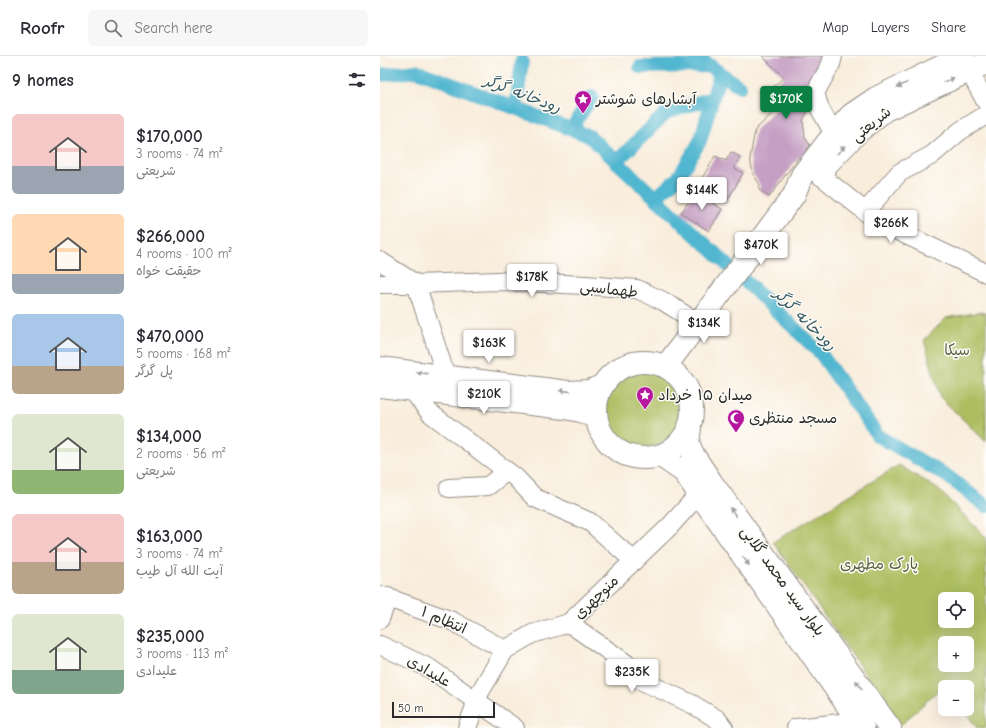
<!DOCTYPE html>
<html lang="en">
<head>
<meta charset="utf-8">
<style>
	:root { --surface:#fff; --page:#f7f7f7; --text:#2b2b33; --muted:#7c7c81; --line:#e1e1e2; --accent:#0b8043 }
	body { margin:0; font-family:"Comic Neue","Playpen Sans Arabic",sans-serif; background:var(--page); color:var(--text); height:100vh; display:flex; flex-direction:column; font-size:15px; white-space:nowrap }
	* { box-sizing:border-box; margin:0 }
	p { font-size:13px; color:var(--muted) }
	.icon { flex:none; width:22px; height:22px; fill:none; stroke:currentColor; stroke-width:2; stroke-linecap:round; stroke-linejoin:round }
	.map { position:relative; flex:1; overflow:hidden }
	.details { display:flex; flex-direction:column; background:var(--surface); width:380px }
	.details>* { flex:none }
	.tools { position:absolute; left:558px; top:536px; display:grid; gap:8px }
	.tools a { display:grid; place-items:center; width:36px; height:36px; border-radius:6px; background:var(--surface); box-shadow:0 4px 16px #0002; font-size:20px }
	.scale { position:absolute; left:12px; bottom:10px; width:103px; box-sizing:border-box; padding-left:4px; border:2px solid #2b2b2b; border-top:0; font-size:11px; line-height:14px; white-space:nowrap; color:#2b2b2b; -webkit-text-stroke:3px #fdfcf7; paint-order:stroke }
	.price { position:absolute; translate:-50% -34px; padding:0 9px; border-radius:4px; background:#fff; color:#222; font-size:13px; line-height:26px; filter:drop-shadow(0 1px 2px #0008) }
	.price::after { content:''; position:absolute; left:50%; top:24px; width:12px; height:9px; margin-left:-6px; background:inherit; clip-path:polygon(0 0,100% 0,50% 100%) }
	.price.active { background:var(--accent); color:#fff }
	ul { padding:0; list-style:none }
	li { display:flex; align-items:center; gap:12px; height:100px; padding:0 12px }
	li span { display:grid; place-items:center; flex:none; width:112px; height:80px; border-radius:6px; color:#555 }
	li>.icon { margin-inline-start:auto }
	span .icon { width:48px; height:48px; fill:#fffc; stroke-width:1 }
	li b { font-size:17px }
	h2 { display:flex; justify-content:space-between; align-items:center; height:48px; padding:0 12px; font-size:17px }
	header { display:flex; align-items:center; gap:24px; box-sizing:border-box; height:56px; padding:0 20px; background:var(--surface); border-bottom:1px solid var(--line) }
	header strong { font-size:19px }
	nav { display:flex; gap:22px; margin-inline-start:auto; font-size:14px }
	.search { width:280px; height:36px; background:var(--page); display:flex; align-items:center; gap:10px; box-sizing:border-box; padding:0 14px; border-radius:6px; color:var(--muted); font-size:15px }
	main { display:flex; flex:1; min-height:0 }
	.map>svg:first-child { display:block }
	.green { fill:#adbd60; stroke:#6c7446; fill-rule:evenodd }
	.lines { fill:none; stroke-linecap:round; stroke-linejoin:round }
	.canal { stroke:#51b6d0; stroke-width:14 }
	.building { fill:#c6a0c4 }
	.minor-casing { stroke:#928c84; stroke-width:20 }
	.major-casing { stroke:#928c84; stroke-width:24 }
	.minor { stroke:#fff; stroke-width:18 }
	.major { stroke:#fff; stroke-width:22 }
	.oneway { fill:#a0a0a0 }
	.labels { text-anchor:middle; stroke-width:3; stroke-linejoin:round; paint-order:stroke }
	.poi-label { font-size:15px; fill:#2b2b2b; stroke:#fdfcf7; text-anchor:start }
	.street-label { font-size:15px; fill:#2b2b2b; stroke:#fdfcf7 }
	.park-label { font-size:15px; fill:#585e3e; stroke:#fdfcf7 }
	.water-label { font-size:16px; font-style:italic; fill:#385c65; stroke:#fdfcf7 }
</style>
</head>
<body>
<header>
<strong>Roofr</strong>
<div class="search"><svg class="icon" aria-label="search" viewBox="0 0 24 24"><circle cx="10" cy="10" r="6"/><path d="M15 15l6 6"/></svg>Search here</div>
<nav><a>Map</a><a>Layers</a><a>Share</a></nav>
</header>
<main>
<section class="details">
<h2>9 homes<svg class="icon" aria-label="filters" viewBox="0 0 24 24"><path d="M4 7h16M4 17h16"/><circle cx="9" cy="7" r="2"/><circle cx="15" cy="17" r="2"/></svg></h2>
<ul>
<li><span style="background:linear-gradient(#f6c9c9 65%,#9aa5b1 0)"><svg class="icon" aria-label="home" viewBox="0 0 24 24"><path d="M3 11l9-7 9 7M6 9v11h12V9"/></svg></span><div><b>$170,000</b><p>3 rooms · 74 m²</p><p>شریعتی</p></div></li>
<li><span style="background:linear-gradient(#ffd9b3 75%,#9aa5b1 0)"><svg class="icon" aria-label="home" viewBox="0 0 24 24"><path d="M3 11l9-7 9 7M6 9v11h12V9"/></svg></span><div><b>$266,000</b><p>4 rooms · 100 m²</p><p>حقیقت خواه</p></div></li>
<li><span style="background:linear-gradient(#a9c7e8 65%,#b9a48a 0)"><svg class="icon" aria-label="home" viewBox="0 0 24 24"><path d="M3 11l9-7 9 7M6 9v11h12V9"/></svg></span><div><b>$470,000</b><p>5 rooms · 168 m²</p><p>پل گرگر</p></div></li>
<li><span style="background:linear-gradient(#dfe7d0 70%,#8fb573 0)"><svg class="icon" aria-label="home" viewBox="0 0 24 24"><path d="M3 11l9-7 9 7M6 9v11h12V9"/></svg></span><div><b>$134,000</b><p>2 rooms · 56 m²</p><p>شریعتی</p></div></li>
<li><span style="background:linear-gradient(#f6c9c9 60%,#b9a48a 0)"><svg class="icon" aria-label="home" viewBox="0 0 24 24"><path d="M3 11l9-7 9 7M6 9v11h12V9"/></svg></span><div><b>$163,000</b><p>3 rooms · 74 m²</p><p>آیت الله آل طیب</p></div></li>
<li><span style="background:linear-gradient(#dfe7d0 70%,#7fa58c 0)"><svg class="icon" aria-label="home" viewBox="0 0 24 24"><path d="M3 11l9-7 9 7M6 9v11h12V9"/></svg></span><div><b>$235,000</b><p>3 rooms · 113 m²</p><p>علیدادی</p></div></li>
</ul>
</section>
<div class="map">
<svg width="606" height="672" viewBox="0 0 606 672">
	<rect width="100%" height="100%" fill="#fdfcf7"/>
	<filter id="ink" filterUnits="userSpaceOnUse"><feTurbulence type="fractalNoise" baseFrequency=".025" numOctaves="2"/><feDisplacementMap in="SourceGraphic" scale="8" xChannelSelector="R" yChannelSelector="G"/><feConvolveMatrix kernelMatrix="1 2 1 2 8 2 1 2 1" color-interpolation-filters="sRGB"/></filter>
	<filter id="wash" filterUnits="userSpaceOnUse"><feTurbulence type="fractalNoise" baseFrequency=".012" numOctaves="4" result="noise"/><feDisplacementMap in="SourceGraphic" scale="16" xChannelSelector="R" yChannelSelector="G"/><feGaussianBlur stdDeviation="0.9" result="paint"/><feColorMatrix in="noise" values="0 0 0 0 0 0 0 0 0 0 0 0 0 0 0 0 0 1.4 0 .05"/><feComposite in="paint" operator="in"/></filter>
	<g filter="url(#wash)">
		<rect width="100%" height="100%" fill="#f9eddc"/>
		<path class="green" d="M 600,256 L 606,257 L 606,386 L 560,341 L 544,284 L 566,262 Z
			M226 354a38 38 0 1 1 76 0a38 38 0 1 1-76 0Z
			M 519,409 L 559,434 L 606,481 L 606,672 L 597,672 L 583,653 L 587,653 L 587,631 L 567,631 L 565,628 L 521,669 L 393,486 ZM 565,543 L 587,543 L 587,565 L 565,565 ZM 565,587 L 587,587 L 587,609 L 565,609 Z"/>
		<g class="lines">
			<path class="canal" d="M 316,0 L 360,31
				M 260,11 L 331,10
				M 0,19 L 37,15 L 209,80 L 381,240 L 441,298 L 498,380 L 567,420 L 606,450
				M 136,52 L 142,5
				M 191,73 L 212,41
				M 236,106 L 287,56 L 333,42
				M 275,142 L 298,122 L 320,85 L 340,17"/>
		</g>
		<g id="blocks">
			<path class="building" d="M 382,0 L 449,0 L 433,45 L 423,64 L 425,81 L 433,95 L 426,107 L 419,101 L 389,141 L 379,134 L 380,129 L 373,118 L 370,102 L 375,74 L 400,50 L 389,35 L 404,21 Z
				M 351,96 L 360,101 L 354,112 L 363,117 L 346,147 L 317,131 L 335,100 L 346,105 Z
				M 315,136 L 342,153 L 329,175 L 301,157 Z"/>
		</g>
	</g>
	<g filter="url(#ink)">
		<use href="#blocks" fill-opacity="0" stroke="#928c84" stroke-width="1"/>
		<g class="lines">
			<g class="minor-casing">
				<path id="minor" d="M 453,0 L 451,8 L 435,37 L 440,53 L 454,78
					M 589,15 L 606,46
					M 440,119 L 497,165 L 606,217
					M 485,156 L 519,117 L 552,99 L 580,75 L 606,59
					M 0,205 L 36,228 L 118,225 L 205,229 L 257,233 L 283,245 L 318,267
					M 0,228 L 36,228 L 66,320
					M 32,334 L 50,357 L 135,421 L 155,442 L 210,466 L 254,505
					M 69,432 L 108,430 L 127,415
					M 0,539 L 72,565 L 125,594
					M 0,563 L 8,541
					M 189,567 L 247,608 L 258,623 L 312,648 L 337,663 L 344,672
					M 0,589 L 49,612 L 135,672
					M 87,672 L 100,636 L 125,594 L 152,578 L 189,567 L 290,470 L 319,438
					M 416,672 L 478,665 L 487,659"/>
			</g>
			<g class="major-casing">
				<path id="major" d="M 441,118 L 447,108 L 478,76 L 505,54 L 606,7
					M216 354a48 48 0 1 1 96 0a48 48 0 1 1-96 0Z
					M 286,310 L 414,139 L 422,119 L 454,78 L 471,59 L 496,42 L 583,0
					M 0,312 L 188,336 L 209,335 L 222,330
					M 0,330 L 185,352 L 201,355 L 216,362
					M 310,372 L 308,387 L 314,400 L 332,427 L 510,672
					M 281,400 L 304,416 L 483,672"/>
			</g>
			<use href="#minor" class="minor"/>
			<use href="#major" class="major"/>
		</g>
		<defs><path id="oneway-solid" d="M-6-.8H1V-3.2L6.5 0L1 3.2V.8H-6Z"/></defs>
		<g class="oneway">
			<use href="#oneway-solid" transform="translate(569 24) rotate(-24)"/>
			<use href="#oneway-solid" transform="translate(522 29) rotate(154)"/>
			<use href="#oneway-solid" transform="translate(461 94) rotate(-46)"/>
			<use href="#oneway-solid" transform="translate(42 317) rotate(-173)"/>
			<use href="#oneway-solid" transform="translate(185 335) rotate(-175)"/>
			<use href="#oneway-solid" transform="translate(353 456) rotate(-126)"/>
			<use href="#oneway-solid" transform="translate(366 505) rotate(55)"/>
			<use href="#oneway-solid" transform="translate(479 629) rotate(-126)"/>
		</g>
	</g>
	<defs>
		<g id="sight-pin" transform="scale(0.9)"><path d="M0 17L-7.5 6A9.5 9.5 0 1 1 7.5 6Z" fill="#b5179e" stroke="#fdfcf7"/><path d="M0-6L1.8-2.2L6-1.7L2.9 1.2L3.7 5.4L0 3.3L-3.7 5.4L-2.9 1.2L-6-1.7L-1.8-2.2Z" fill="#fff"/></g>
		<g id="mosque-pin" transform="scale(0.9)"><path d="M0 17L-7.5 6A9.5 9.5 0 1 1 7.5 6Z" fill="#b5179e" stroke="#fdfcf7"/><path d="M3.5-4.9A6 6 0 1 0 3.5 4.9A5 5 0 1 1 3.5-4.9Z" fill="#fff"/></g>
	</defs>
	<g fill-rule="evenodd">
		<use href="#sight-pin" x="203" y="43"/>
		<use href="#sight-pin" x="265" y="339"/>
		<use href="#mosque-pin" x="356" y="362"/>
	</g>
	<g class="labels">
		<g class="poi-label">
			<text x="216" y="48">آبشارهای شوشتر</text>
			<text x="278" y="344">میدان ۱۵ خرداد</text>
			<text x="369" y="367">مسجد منتظری</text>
		</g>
		<g class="street-label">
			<text transform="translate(491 68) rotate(-39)" y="5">شریعتی</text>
			<text transform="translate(229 233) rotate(7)" y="5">طهماسبی</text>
			<text transform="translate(403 525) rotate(54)" y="5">بلوار سید محمد گلابی</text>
			<text transform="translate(216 541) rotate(-44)" y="5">منوچهری</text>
			<text transform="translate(64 564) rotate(23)" y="5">انتظام ۱</text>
			<text transform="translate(49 615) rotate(30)" y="5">علیدادی</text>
		</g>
		<g class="park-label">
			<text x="577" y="299">سیکا</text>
			<text x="499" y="513">پارک مطهری</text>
		</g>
		<g class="water-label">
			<text transform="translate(143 37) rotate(21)" y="6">رودخانه گرگر</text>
			<text transform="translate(426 263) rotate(45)" y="6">رودخانه گرگر</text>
		</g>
	</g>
</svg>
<div class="tools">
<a><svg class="icon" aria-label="locate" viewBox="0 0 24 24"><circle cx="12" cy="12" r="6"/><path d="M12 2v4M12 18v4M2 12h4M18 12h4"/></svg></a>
<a>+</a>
<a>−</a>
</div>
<div class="scale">50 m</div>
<b class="price active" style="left:406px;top:64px">$170K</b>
<b class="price" style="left:322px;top:155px">$144K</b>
<b class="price" style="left:511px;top:188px">$266K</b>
<b class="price" style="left:381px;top:210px">$470K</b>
<b class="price" style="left:152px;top:242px">$178K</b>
<b class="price" style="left:324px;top:288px">$134K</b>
<b class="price" style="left:109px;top:308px">$163K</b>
<b class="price" style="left:104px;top:359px">$210K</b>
<b class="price" style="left:252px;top:637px">$235K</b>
</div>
</main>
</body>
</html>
